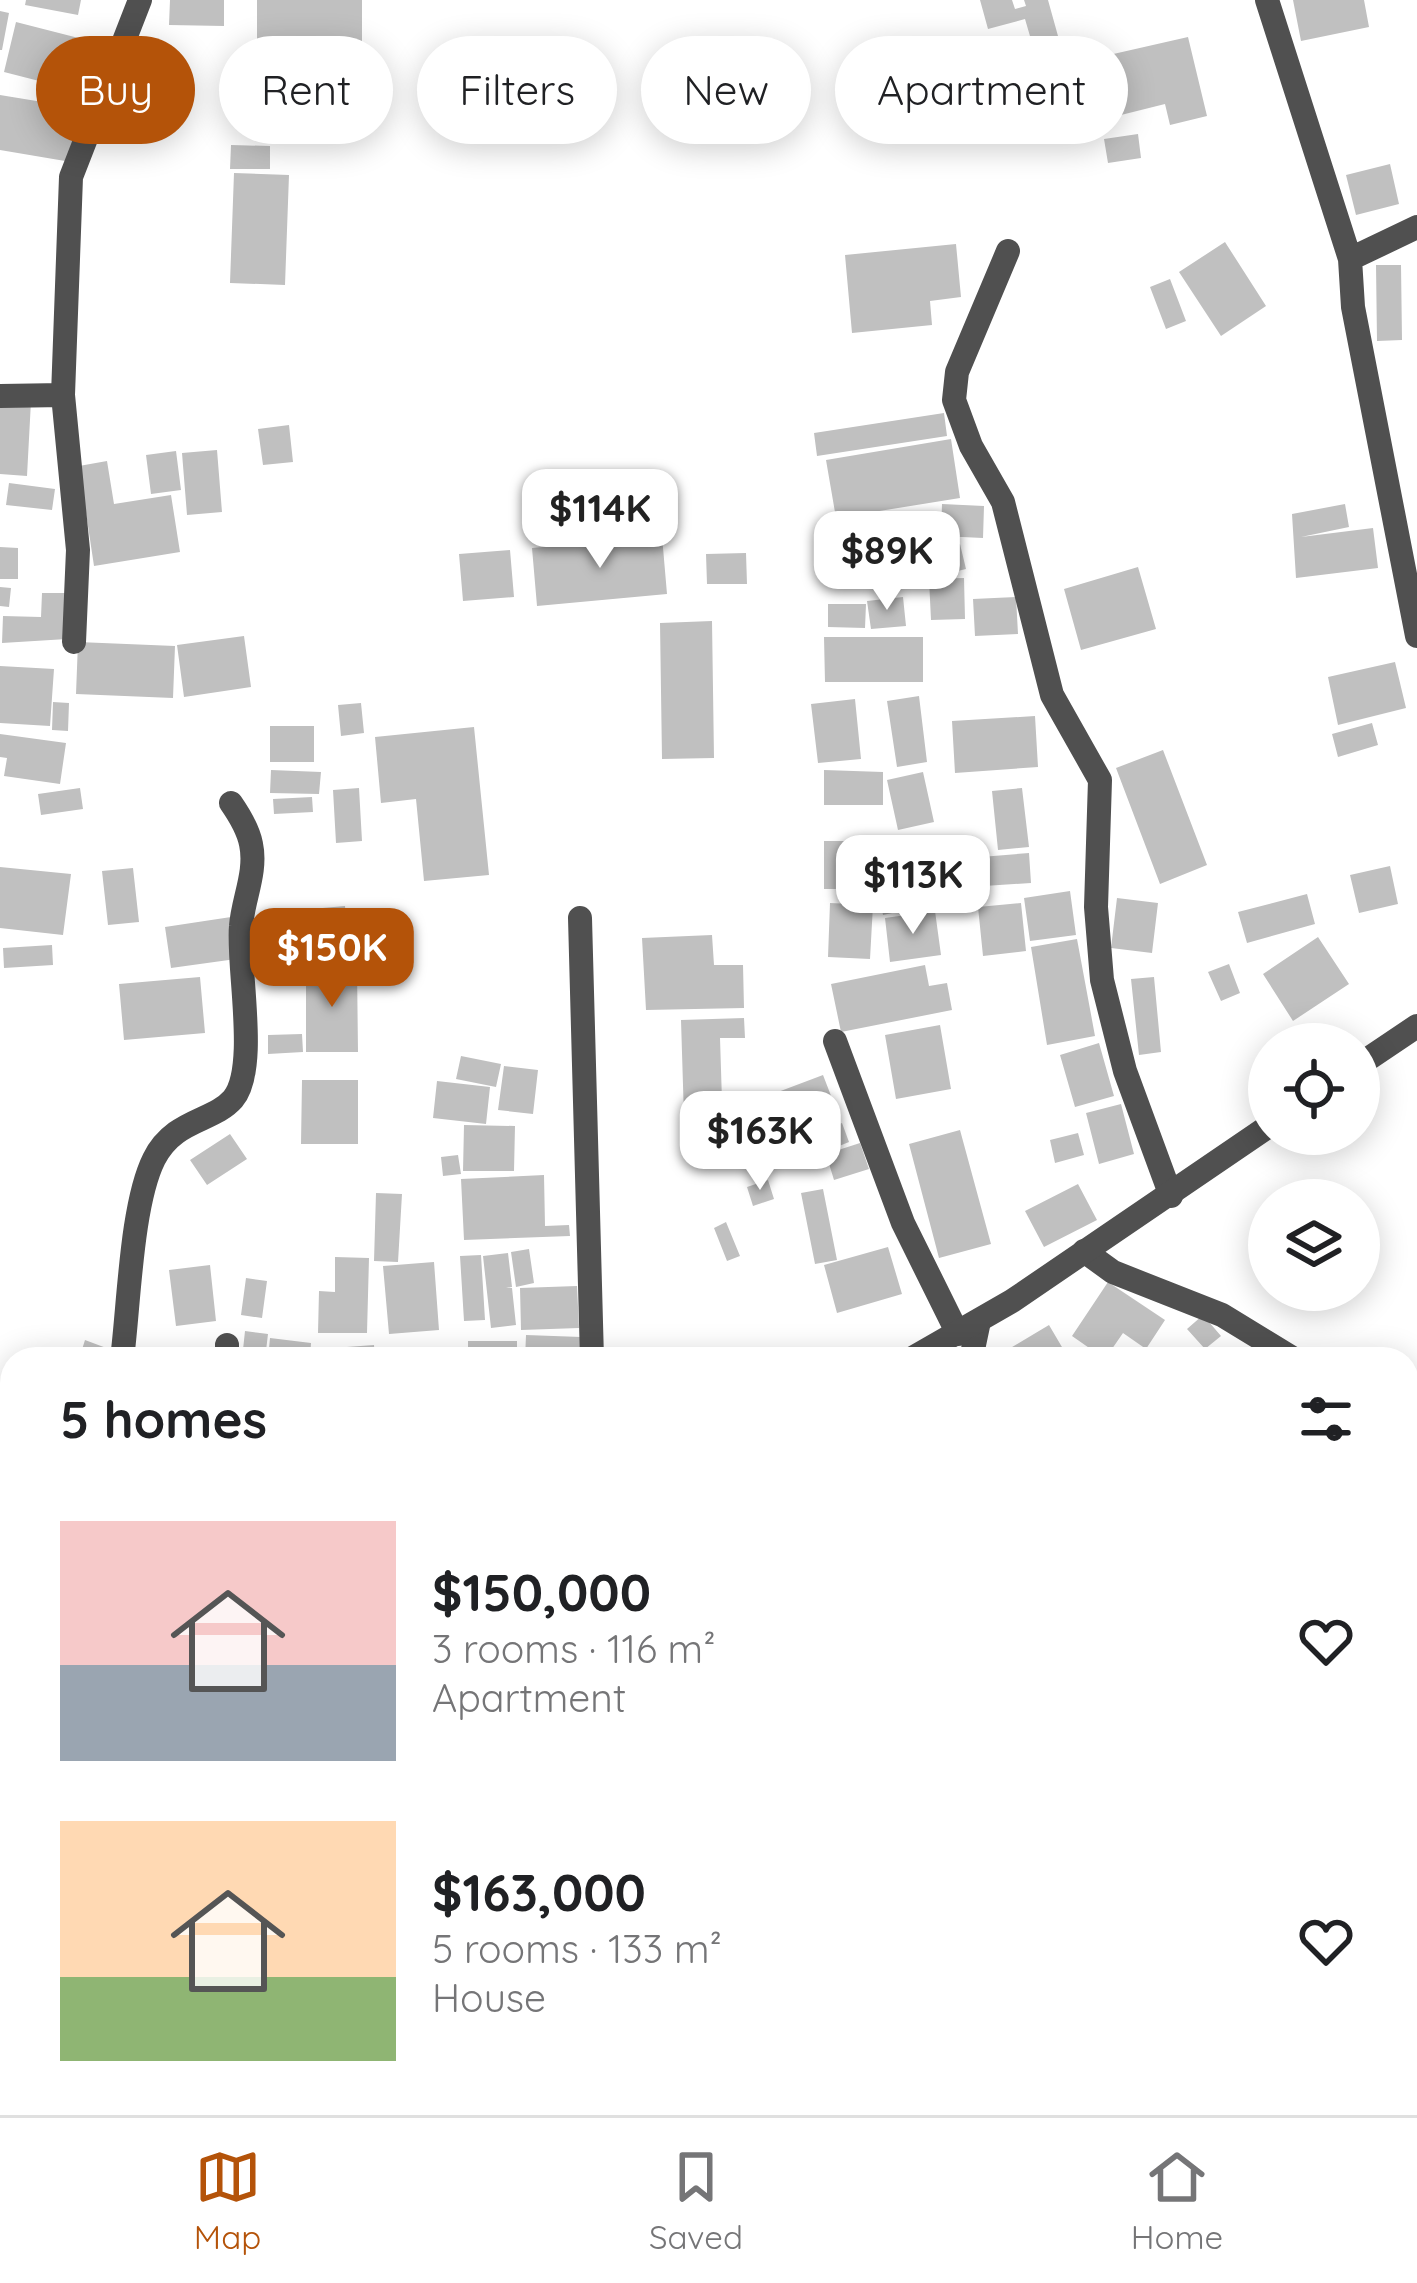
<!DOCTYPE html>
<html lang="en">
<head>
<meta charset="utf-8">
<style>
	:root { --surface:#fff; --page:#f2f2f2; --text:#202124; --muted:#757577; --line:#e0e0e0; --accent:#b45309 }
	body { margin:0; font-family:Quicksand,sans-serif; background:var(--page); color:var(--text); height:100vh; display:flex; flex-direction:column; font-size:45px; white-space:nowrap }
	* { box-sizing:border-box; margin:0 }
	p { font-size:39px; color:var(--muted) }
	.icon { flex:none; width:66px; height:66px; fill:none; stroke:currentColor; stroke-width:2; stroke-linecap:round; stroke-linejoin:round }
	.map { position:relative; flex:1; overflow:hidden }
	.side { position:absolute; left:0px; top:1347px; width:1419px; height:768px; display:flex; flex-direction:column; background:var(--surface); border-radius:36px 36px 0 0; box-shadow:0 6px 30px #0003 }
	.side>* { flex:none }
	.hud { position:absolute; left:36px; top:36px; width:1347px; height:108px; display:flex; gap:24px }
	.buttons { position:absolute; left:1248px; top:1023px; display:grid; gap:24px }
	.buttons a { display:grid; place-items:center; width:132px; height:132px; border-radius:50%; background:var(--surface); box-shadow:0 6px 30px #0003; font-size:60px }
	.price { position:absolute; translate:-50% -102px; padding:0 27px; border-radius:24px; background:#fff; color:#222; font-size:39px; line-height:78px; filter:drop-shadow(0 3px 6px #0008) }
	.price::after { content:''; position:absolute; left:50%; top:72px; width:36px; height:27px; margin-left:-18px; background:inherit; clip-path:polygon(0 0,100% 0,50% 100%) }
	.price.selected { background:var(--accent); color:#fff }
	ul { padding:0; list-style:none }
	li { display:flex; align-items:center; gap:36px; height:300px; padding:0 60px }
	li span { display:grid; place-items:center; flex:none; width:336px; height:240px; border-radius:0px; color:#555 }
	li>.icon { margin-inline-start:auto }
	span .icon { width:144px; height:144px; fill:#fffc; stroke-width:1 }
	li b { font-size:51px }
	h2 { display:flex; justify-content:space-between; align-items:center; height:144px; padding:0 60px; font-size:51px }
	.tag { padding:0 42px; border-radius:54px; background:var(--surface); box-shadow:0 6px 30px #0003; font-size:42px; line-height:108px }
	.tag.selected { background:var(--accent); color:#fff }
	.menu { display:flex; justify-content:space-around; align-items:center; height:168px; border-top:3px solid var(--line); background:var(--surface); font-size:33px; color:var(--muted) }
	.menu a { display:grid; justify-items:center; gap:6px }
	.menu .selected { color:var(--accent) }
	.map>svg:first-child { display:block }
	.building { fill:#c0c0c0 }
	.lines { fill:none; stroke-linecap:round; stroke-linejoin:round }
	.minor { stroke:#505050; stroke-width:24 }
	.tertiary { stroke:#505050; stroke-width:24 }
</style>
</head>
<body>
<div class="map">
<svg width="1417" height="2115" viewBox="0 0 1417 2115">
	<rect width="100%" height="100%" fill="#fff"/>
	<path class="building" d="M 26,0 L 81,0 L 78,15 L 25,5 Z
		M 170,0 L 224,0 L 224,26 L 169,25 Z
		M 257,0 L 362,0 L 362,54 L 257,54 Z
		M 980,0 L 1012,0 L 1015,9 L 1026,6 L 1024,0 L 1048,0 L 1058,36 L 1032,43 L 1025,19 L 988,29 Z
		M 1293,0 L 1364,0 L 1369,27 L 1301,41 Z
		M 0,11 L 9,13 L 2,50 L 0,50 Z
		M 16,22 L 98,43 L 86,93 L 4,72 Z
		M 1188,37 L 1207,116 L 1170,125 L 1165,104 L 1101,120 L 1087,60 Z
		M 143,66 L 169,76 L 157,107 L 131,97 Z
		M 0,95 L 79,108 L 71,162 L 0,150 Z
		M 1138,134 L 1141,158 L 1108,163 L 1104,139 Z
		M 231,145 L 270,146 L 270,169 L 230,169 Z
		M 1390,164 L 1399,204 L 1356,215 L 1346,175 Z
		M 234,173 L 289,175 L 285,285 L 230,283 Z
		M 1225,242 L 1266,306 L 1221,336 L 1179,272 Z
		M 956,244 L 961,297 L 930,301 L 932,325 L 852,333 L 845,255 Z
		M 1376,265 L 1401,265 L 1402,340 L 1377,341 Z
		M 1170,279 L 1186,321 L 1166,329 L 1150,287 Z
		M 0,401 L 31,401 L 27,476 L 0,474 Z
		M 944,413 L 947,436 L 817,456 L 814,433 Z
		M 289,425 L 293,462 L 263,465 L 258,429 Z
		M 951,439 L 960,498 L 836,518 L 826,460 Z
		M 217,450 L 222,512 L 187,515 L 182,453 Z
		M 176,451 L 181,490 L 151,494 L 146,455 Z
		M 107,461 L 114,504 L 171,495 L 180,552 L 94,566 L 79,466 Z
		M 9,483 L 55,489 L 52,510 L 6,505 Z
		M 942,504 L 984,506 L 983,538 L 941,536 Z
		M 1345,504 L 1349,527 L 1301,537 L 1373,528 L 1378,568 L 1296,578 L 1292,514 Z
		M 911,516 L 918,547 L 841,565 L 833,533 Z
		M 662,536 L 667,594 L 537,606 L 532,548 Z
		M 960,544 L 966,569 L 929,578 L 923,553 Z
		M 0,547 L 18,548 L 18,579 L 0,579 Z
		M 510,550 L 514,597 L 463,601 L 459,554 Z
		M 746,553 L 747,584 L 707,584 L 706,554 Z
		M 1138,567 L 1156,629 L 1081,650 L 1064,589 Z
		M 964,578 L 965,619 L 931,620 L 929,579 Z
		M 0,587 L 11,588 L 9,607 L 0,606 Z
		M 42,593 L 69,593 L 67,639 L 2,643 L 3,616 L 41,617 Z
		M 903,597 L 906,626 L 871,629 L 867,601 Z
		M 1016,597 L 1018,634 L 975,636 L 973,599 Z
		M 828,604 L 866,604 L 865,628 L 828,627 Z
		M 712,621 L 714,758 L 662,759 L 660,623 Z
		M 244,636 L 251,687 L 184,697 L 177,645 Z
		M 824,637 L 923,637 L 923,682 L 825,682 Z
		M 78,642 L 175,646 L 173,698 L 76,694 Z
		M 1395,662 L 1406,708 L 1338,725 L 1328,677 Z
		M 0,666 L 54,669 L 50,726 L 0,723 Z
		M 919,696 L 927,762 L 897,767 L 887,701 Z
		M 855,699 L 861,759 L 818,763 L 811,704 Z
		M 53,702 L 69,703 L 68,731 L 52,730 Z
		M 361,703 L 364,733 L 341,736 L 338,705 Z
		M 1035,716 L 1038,767 L 955,773 L 952,721 Z
		M 1372,723 L 1378,745 L 1338,757 L 1332,734 Z
		M 270,726 L 314,726 L 314,762 L 270,762 Z
		M 474,727 L 489,875 L 424,881 L 416,799 L 381,803 L 375,737 Z
		M 0,734 L 66,743 L 60,784 L 4,776 L 7,758 L 0,757 Z
		M 1163,750 L 1207,865 L 1160,884 L 1116,768 Z
		M 271,770 L 321,772 L 319,794 L 270,793 Z
		M 824,770 L 883,772 L 883,805 L 824,805 Z
		M 923,772 L 934,822 L 898,830 L 887,780 Z
		M 80,788 L 83,809 L 41,815 L 38,794 Z
		M 359,788 L 362,841 L 336,843 L 333,790 Z
		M 1022,788 L 1029,847 L 998,850 L 992,791 Z
		M 312,797 L 313,812 L 274,814 L 273,799 Z
		M 929,838 L 935,886 L 912,888 L 906,841 Z
		M 824,841 L 878,841 L 877,889 L 824,889 Z
		M 1029,853 L 1031,883 L 984,886 L 981,857 Z
		M 1390,866 L 1398,904 L 1359,913 L 1350,875 Z
		M 0,867 L 71,874 L 63,935 L 0,928 Z
		M 133,868 L 139,922 L 108,925 L 102,871 Z
		M 1070,891 L 1076,935 L 1030,941 L 1024,898 Z
		M 912,893 L 915,908 L 883,915 L 880,900 Z
		M 1307,894 L 1315,924 L 1247,943 L 1238,912 Z
		M 1117,898 L 1158,903 L 1152,953 L 1111,948 Z
		M 830,903 L 873,905 L 870,959 L 828,957 Z
		M 1021,903 L 1026,951 L 983,956 L 978,907 Z
		M 345,906 L 350,962 L 273,970 L 267,913 Z
		M 935,911 L 941,955 L 890,962 L 885,918 Z
		M 231,917 L 236,959 L 171,968 L 165,927 Z
		M 392,922 L 394,956 L 375,958 L 372,924 Z
		M 712,935 L 714,965 L 743,965 L 744,1008 L 646,1010 L 642,938 Z
		M 1318,937 L 1349,984 L 1293,1021 L 1263,974 Z
		M 1077,939 L 1095,1036 L 1047,1045 L 1031,947 Z
		M 52,945 L 53,965 L 4,968 L 3,948 Z
		M 1229,964 L 1240,993 L 1221,1001 L 1208,972 Z
		M 925,965 L 929,986 L 947,983 L 952,1010 L 841,1032 L 831,984 Z
		M 306,967 L 357,967 L 358,1052 L 306,1052 Z
		M 200,977 L 205,1033 L 124,1040 L 119,984 Z
		M 1154,977 L 1161,1052 L 1139,1055 L 1131,979 Z
		M 744,1018 L 745,1038 L 720,1038 L 722,1101 L 753,1100 L 754,1116 L 684,1118 L 681,1020 Z
		M 940,1025 L 951,1089 L 896,1099 L 885,1035 Z
		M 302,1034 L 303,1052 L 268,1054 L 268,1035 Z
		M 1099,1043 L 1114,1096 L 1075,1107 L 1060,1055 Z
		M 461,1056 L 501,1064 L 496,1087 L 456,1079 Z
		M 504,1066 L 538,1070 L 533,1114 L 498,1110 Z
		M 823,1075 L 840,1119 L 795,1137 L 778,1092 Z
		M 302,1080 L 358,1080 L 358,1144 L 301,1144 Z
		M 437,1081 L 490,1087 L 486,1124 L 433,1118 Z
		M 1121,1104 L 1134,1154 L 1099,1164 L 1086,1113 Z
		M 842,1123 L 849,1142 L 817,1155 L 809,1136 Z
		M 464,1125 L 515,1126 L 514,1171 L 463,1171 Z
		M 960,1130 L 991,1244 L 939,1258 L 909,1144 Z
		M 1078,1133 L 1084,1155 L 1055,1163 L 1050,1140 Z
		M 230,1134 L 247,1159 L 207,1185 L 190,1160 Z
		M 860,1143 L 869,1169 L 834,1180 L 826,1154 Z
		M 458,1155 L 461,1174 L 443,1176 L 441,1157 Z
		M 544,1175 L 545,1226 L 569,1225 L 570,1236 L 464,1240 L 461,1179 Z
		M 768,1180 L 774,1199 L 753,1206 L 747,1187 Z
		M 1078,1184 L 1097,1220 L 1044,1247 L 1025,1211 Z
		M 823,1189 L 837,1260 L 815,1264 L 801,1193 Z
		M 376,1193 L 402,1194 L 398,1262 L 374,1261 Z
		M 726,1222 L 740,1256 L 727,1261 L 714,1228 Z
		M 888,1247 L 902,1294 L 837,1313 L 824,1265 Z
		M 529,1249 L 534,1283 L 516,1287 L 511,1252 Z
		M 508,1253 L 512,1287 L 506,1288 L 512,1288 L 516,1325 L 491,1328 L 483,1256 Z
		M 481,1255 L 485,1320 L 464,1321 L 460,1256 Z
		M 335,1257 L 369,1258 L 367,1333 L 318,1333 L 319,1291 L 335,1292 Z
		M 434,1262 L 439,1330 L 389,1334 L 383,1266 Z
		M 210,1265 L 216,1321 L 176,1326 L 169,1270 Z
		M 246,1278 L 267,1281 L 262,1318 L 241,1315 Z
		M 1108,1282 L 1165,1320 L 1146,1349 L 1123,1333 L 1105,1359 L 1072,1336 Z
		M 577,1286 L 579,1328 L 521,1330 L 520,1288 Z
		M 1203,1315 L 1221,1336 L 1205,1349 L 1187,1329 Z
		M 1049,1325 L 1069,1359 L 992,1359 Z
		M 245,1331 L 268,1334 L 265,1359 L 242,1359 Z
		M 526,1335 L 581,1337 L 580,1359 L 525,1359 Z
		M 270,1338 L 311,1343 L 310,1359 L 268,1359 Z
		M 85,1340 L 109,1349 L 106,1359 L 79,1359 Z
		M 468,1341 L 517,1341 L 517,1359 L 468,1359 Z
		M 374,1345 L 375,1359 L 334,1359 L 333,1348 Z
		M 0,1472 L 12,1474 L 12,1526 L 0,1523 Z
		M 0,1574 L 10,1577 L 4,1603 L 0,1602 Z
		M 9,1671 L 12,1672 L 12,1733 L 2,1732 Z
		M 0,1765 L 12,1770 L 12,1809 L 0,1803 Z
		M 1407,1861 L 1417,1863 L 1417,1921 L 1407,1919 Z
		M 12,1914 L 12,1972 L 0,1964 L 0,1932 Z
		M 40,2103 L 94,2103 L 90,2115 L 37,2115 Z
		M 106,2103 L 126,2103 L 166,2115 L 103,2115 Z
		M 175,2103 L 216,2103 L 214,2113 Z
		M 219,2103 L 280,2103 L 278,2115 L 218,2108 Z
		M 317,2103 L 344,2103 L 356,2115 L 305,2115 Z
		M 353,2103 L 401,2103 L 394,2115 L 372,2115 Z
		M 602,2103 L 619,2103 L 634,2115 L 593,2115 Z
		M 642,2103 L 675,2103 L 666,2115 Z
		M 899,2103 L 977,2103 L 974,2115 L 935,2115 Z
		M 1183,2103 L 1236,2103 L 1235,2115 L 1182,2111 Z
		M 1273,2103 L 1326,2103 L 1323,2115 L 1269,2115 Z
		M 1348,2103 L 1382,2103 L 1380,2115 L 1346,2114 Z"/>
	<g class="lines">
		<path class="minor" d="M 1267,0 L 1350,259 L 1353,307 L 1417,636
			M 1008,251 L 957,372 L 954,400 L 971,446 L 1003,502 L 1052,695 L 1100,780 L 1096,907 L 1102,980 L 1125,1071 L 1171,1196
			M 1350,259 L 1417,227
			M 63,395 L 78,550 L 74,642
			M 0,396 L 63,395 L 71,177 L 140,0
			M 580,918 L 592,1359
			M 835,1041 L 903,1223 L 958,1334
			M 1084,1251 L 1113,1272 L 1222,1315 L 1294,1359
			M 227,1345 L 227,1359
			M 122,1359 C 129,1306 131,1205 154,1159 C 174,1119 213,1122 233,1099 C 259,1068 237,966 241,926 C 243,899 257,872 251,844 C 248,829 240,816 231,803
			M 971,1359 L 979,1321
			M 1407,1422 L 1417,1428
			M 0,1877 L 12,1865
			M 750,2103 L 765,2115
			M 16,2115 L 24,2103
			M 482,2115 L 490,2103"/>
		<path class="tertiary" d="M 1359,1065 L 1417,1026
			M 911,1359 L 1012,1301 L 1269,1126
			M 0,1405 L 12,1407"/>
	</g>
</svg>
<div class="buttons">
<a><svg class="icon" aria-label="locate" viewBox="0 0 24 24"><circle cx="12" cy="12" r="6"/><path d="M12 2v4M12 18v4M2 12h4M18 12h4"/></svg></a>
<a><svg class="icon" aria-label="layers" viewBox="0 0 24 24"><path d="M12 4l9 5-9 5-9-5zM3 14l9 5 9-5"/></svg></a>
</div>
<b class="price" style="left:600px;top:571px">$114K</b>
<b class="price" style="left:887px;top:613px">$89K</b>
<b class="price" style="left:913px;top:937px">$113K</b>
<b class="price selected" style="left:332px;top:1010px">$150K</b>
<b class="price" style="left:760px;top:1193px">$163K</b>
<div class="hud">
<a class="tag selected">Buy</a>
<a class="tag">Rent</a>
<a class="tag">Filters</a>
<a class="tag">New</a>
<a class="tag">Apartment</a>
</div>
<section class="side">
<h2>5 homes<svg class="icon" aria-label="filters" viewBox="0 0 24 24"><path d="M4 7h16M4 17h16"/><circle cx="9" cy="7" r="2"/><circle cx="15" cy="17" r="2"/></svg></h2>
<ul>
<li><span style="background:linear-gradient(#f6c9c9 60%,#9aa5b1 0)"><svg class="icon" aria-label="home" viewBox="0 0 24 24"><path d="M3 11l9-7 9 7M6 9v11h12V9"/></svg></span><div><b>$150,000</b><p>3 rooms · 116 m²</p><p>Apartment</p></div><svg class="icon" aria-label="heart" viewBox="0 0 24 24"><path d="M12 20l-8-8c-3-5 5-10 8-4 3-6 11-1 8 4z"/></svg></li>
<li><span style="background:linear-gradient(#ffd9b3 65%,#8fb573 0)"><svg class="icon" aria-label="home" viewBox="0 0 24 24"><path d="M3 11l9-7 9 7M6 9v11h12V9"/></svg></span><div><b>$163,000</b><p>5 rooms · 133 m²</p><p>House</p></div><svg class="icon" aria-label="heart" viewBox="0 0 24 24"><path d="M12 20l-8-8c-3-5 5-10 8-4 3-6 11-1 8 4z"/></svg></li>
</ul>
</section>
</div>
<nav class="menu">
<a class="selected"><svg class="icon" aria-label="map" viewBox="0 0 24 24"><path d="M3 6l6-2 6 2 6-2v14l-6 2-6-2-6 2zM9 4v14M15 6v14"/></svg>Map</a>
<a><svg class="icon" aria-label="saved" viewBox="0 0 24 24"><path d="M7 4h10v16l-5-4-5 4z"/></svg>Saved</a>
<a><svg class="icon" aria-label="home" viewBox="0 0 24 24"><path d="M3 11l9-7 9 7M6 9v11h12V9"/></svg>Home</a>
</nav>
</body>
</html>
